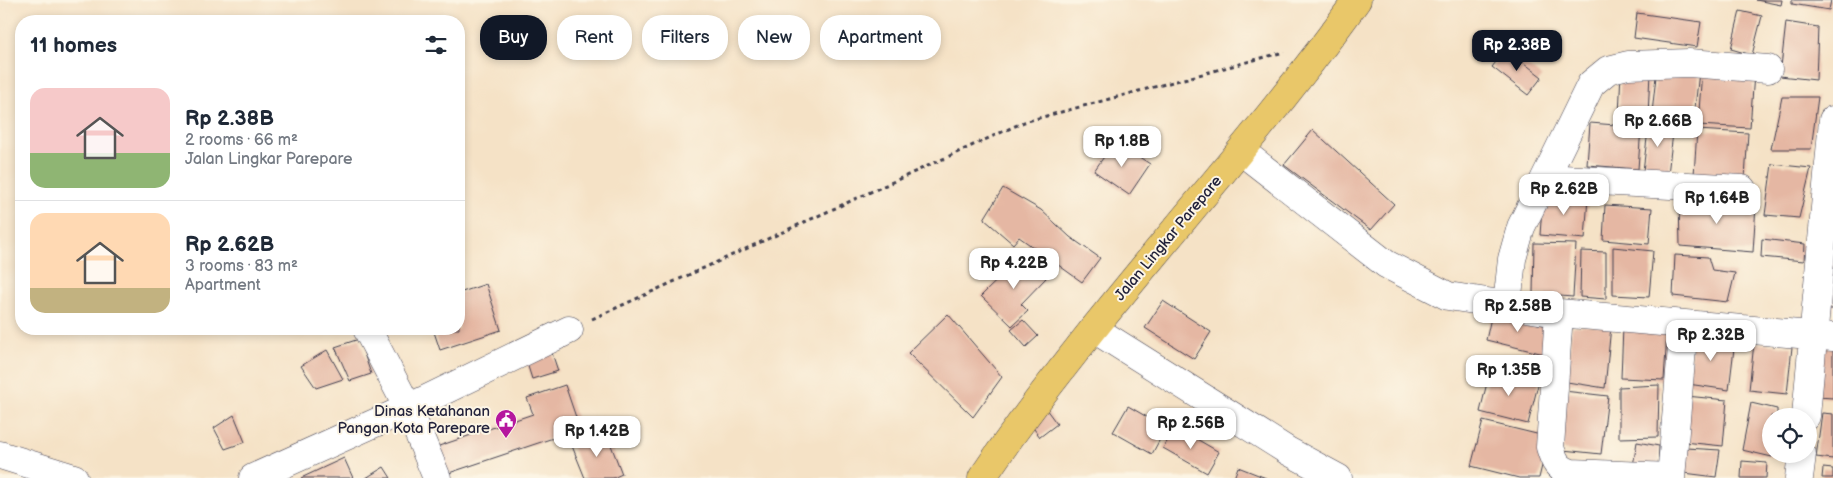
<!DOCTYPE html>
<html lang="en">
<head>
<meta charset="utf-8">
<style>
	:root { --surface:#fff; --page:#f6f6f7; --text:#1f2937; --muted:#747a83; --line:#e0e1e3; --accent:#111827 }
	body { margin:0; font-family:"Balsamiq Sans",sans-serif; background:var(--page); color:var(--text); height:100vh; display:flex; flex-direction:column; font-size:19px; white-space:nowrap }
	* { box-sizing:border-box; margin:0 }
	p { font-size:16px; color:var(--muted) }
	.icon { flex:none; width:28px; height:28px; fill:none; stroke:currentColor; stroke-width:2; stroke-linecap:round; stroke-linejoin:round }
	.map { position:relative; flex:1; overflow:hidden }
	.drawer { position:absolute; left:15px; top:15px; width:450px; height:320px; display:flex; flex-direction:column; background:var(--surface); border-radius:20px; box-shadow:0 2px 8px #0003 }
	.drawer>* { flex:none }
	.hud { position:absolute; left:480px; top:15px; width:475px; height:45px; display:flex; gap:10px }
	.fabs { position:absolute; left:1762px; top:408px; display:grid; gap:10px }
	.fabs a { display:grid; place-items:center; width:55px; height:55px; border-radius:50%; background:var(--surface); box-shadow:0 2px 8px #0003; font-size:25px }
	.price { position:absolute; translate:-50% -42px; padding:0 11px; border-radius:10px; background:#fff; color:#222; font-size:16px; line-height:32px; filter:drop-shadow(0 1px 2px #0008) }
	.price::after { content:''; position:absolute; left:50%; top:30px; width:15px; height:11px; margin-left:-8px; background:inherit; clip-path:polygon(0 0,100% 0,50% 100%) }
	.price.current { background:var(--accent); color:#fff }
	ul { padding:0; list-style:none }
	li { display:flex; align-items:center; gap:15px; height:125px; padding:0 15px }
	li+li { border-top:1px solid var(--line) }
	li span { display:grid; place-items:center; flex:none; width:140px; height:100px; border-radius:15px; color:#555 }
	li>.icon { margin-inline-start:auto }
	span .icon { width:60px; height:60px; fill:#fffc; stroke-width:1 }
	li b { font-size:21px }
	h2 { display:flex; justify-content:space-between; align-items:center; height:60px; padding:0 15px; font-size:21px }
	.chip { padding:0 18px; border-radius:20px; background:var(--surface); box-shadow:0 2px 8px #0003; font-size:18px; line-height:45px }
	.chip.current { background:var(--accent); color:#fff }
	.map>svg:first-child { display:block }
	.building { fill:#e5b7a3 }
	.lines { fill:none; stroke-linecap:round; stroke-linejoin:round }
	.minor-casing { stroke:#423f50; stroke-width:29 }
	.trunk-casing { stroke:#423f50; stroke-width:29 }
	.path { stroke:#423f50; stroke-width:3; stroke-dasharray:4 4; stroke-linecap:butt }
	.minor { stroke:#fff; stroke-width:28 }
	.trunk { stroke:#e9c769; stroke-width:28 }
	.labels { text-anchor:middle; stroke-width:4; stroke-linejoin:round; paint-order:stroke }
	.street-label { font-size:15px; fill:#22223b; stroke:#fcf5e5 }
	.poi-label { font-size:15px; fill:#22223b; stroke:#fcf5e5; text-anchor:end }
</style>
</head>
<body>
<div class="map">
<svg width="1833" height="478" viewBox="0 0 1833 478">
	<rect width="100%" height="100%" fill="#fcf5e5"/>
	<filter id="ink" filterUnits="userSpaceOnUse"><feTurbulence type="fractalNoise" baseFrequency=".02" numOctaves="2"/><feDisplacementMap in="SourceGraphic" scale="10" xChannelSelector="R" yChannelSelector="G"/><feConvolveMatrix kernelMatrix="1 2 1 2 8 2 1 2 1" color-interpolation-filters="sRGB"/></filter>
	<filter id="wash" filterUnits="userSpaceOnUse"><feTurbulence type="fractalNoise" baseFrequency=".0096" numOctaves="4" result="noise"/><feDisplacementMap in="SourceGraphic" scale="20" xChannelSelector="R" yChannelSelector="G"/><feGaussianBlur stdDeviation="1.12" result="paint"/><feColorMatrix in="noise" values="0 0 0 0 0 0 0 0 0 0 0 0 0 0 0 0 0 1.4 0 .05"/><feComposite in="paint" operator="in"/></filter>
	<g filter="url(#wash)">
		<rect width="100%" height="100%" fill="#f5e2c6"/>
		<g id="blocks">
			<path class="building" d="M 1756,0 L 1782,0 L 1781,5 Z
				M 1792,0 L 1831,0 L 1829,10 L 1792,4 Z
				M 1740,11 L 1762,16 L 1752,55 L 1731,49 Z
				M 1637,13 L 1701,22 L 1697,47 L 1634,38 Z
				M 1786,22 L 1818,27 L 1816,80 L 1780,76 Z
				M 1506,49 L 1542,77 L 1528,95 L 1492,67 Z
				M 1657,67 L 1699,72 L 1694,117 L 1652,113 Z
				M 1702,70 L 1754,74 L 1750,128 L 1698,125 Z
				M 1621,71 L 1650,72 L 1648,117 L 1619,116 Z
				M 1782,97 L 1818,97 L 1811,149 L 1771,149 Z
				M 1649,122 L 1674,125 L 1668,174 L 1643,171 Z
				M 1590,123 L 1641,127 L 1638,169 L 1587,165 Z
				M 1313,130 L 1394,204 L 1371,230 L 1284,165 Z
				M 1697,130 L 1748,133 L 1745,178 L 1694,175 Z
				M 1115,141 L 1150,164 L 1129,195 L 1094,171 Z
				M 1772,164 L 1811,168 L 1799,218 L 1765,215 Z
				M 1003,188 L 1041,210 L 1070,237 L 1100,258 L 1082,282 L 1019,237 L 1013,244 L 984,219 Z
				M 1543,193 L 1588,197 L 1585,239 L 1540,235 Z
				M 1679,198 L 1756,205 L 1753,252 L 1680,246 Z
				M 1605,205 L 1652,208 L 1649,244 L 1603,240 Z
				M 1762,239 L 1805,244 L 1804,261 L 1761,257 Z
				M 1534,243 L 1576,244 L 1573,297 L 1533,294 Z
				M 1613,247 L 1653,251 L 1649,297 L 1613,295 Z
				M 1581,251 L 1606,252 L 1606,299 L 1580,297 Z
				M 1023,255 L 1046,278 L 1021,304 L 1028,311 L 1012,326 L 981,296 Z
				M 1675,255 L 1708,257 L 1712,270 L 1735,273 L 1728,302 L 1673,296 Z
				M 1833,255 L 1833,309 L 1823,309 Z
				M 486,284 L 501,330 L 440,350 L 433,329 L 459,329 L 459,293 Z
				M 1163,301 L 1211,332 L 1194,359 L 1145,328 Z
				M 1492,313 L 1551,327 L 1544,354 L 1486,340 Z
				M 948,314 L 1002,377 L 973,417 L 908,353 Z
				M 1023,320 L 1038,336 L 1026,347 L 1011,330 Z
				M 1572,326 L 1611,326 L 1605,388 L 1567,382 Z
				M 1623,327 L 1667,333 L 1664,380 L 1621,378 Z
				M 1693,334 L 1735,340 L 1729,390 L 1688,384 Z
				M 359,339 L 371,374 L 350,381 L 335,347 Z
				M 1754,343 L 1792,347 L 1787,394 L 1749,390 Z
				M 1820,347 L 1833,348 L 1833,398 L 1817,397 Z
				M 327,350 L 343,379 L 316,388 L 301,366 Z
				M 552,353 L 558,371 L 532,379 L 526,360 Z
				M 1490,370 L 1539,381 L 1528,424 L 1480,412 Z
				M 565,385 L 580,429 L 443,475 L 433,448 L 533,414 L 527,398 Z
				M 1659,385 L 1658,437 L 1619,438 L 1619,387 Z
				M 1564,391 L 1608,396 L 1601,454 L 1563,450 Z
				M 1686,396 L 1727,400 L 1723,446 L 1684,442 Z
				M 1751,403 L 1777,409 L 1777,416 L 1771,416 L 1772,457 L 1742,450 Z
				M 1128,406 L 1166,428 L 1152,454 L 1113,432 Z
				M 1046,409 L 1057,424 L 1040,437 L 1028,421 Z
				M 1822,413 L 1833,414 L 1833,459 L 1816,457 Z
				M 234,415 L 245,442 L 225,449 L 214,428 Z
				M 1483,421 L 1549,437 L 1539,478 L 1519,478 L 1471,466 Z
				M 1176,427 L 1219,452 L 1207,473 L 1163,448 Z
				M 606,432 L 622,474 L 613,478 L 585,478 L 572,446 Z
				M 1637,442 L 1659,446 L 1658,472 L 1632,472 Z
				M 1686,448 L 1720,450 L 1716,477 L 1684,473 Z
				M 344,458 L 353,478 L 301,478 Z
				M 1742,461 L 1767,463 L 1766,478 L 1741,478 Z
				M 384,467 L 391,478 L 366,478 Z
				M 1238,467 L 1266,478 L 1234,478 Z
				M 1823,468 L 1833,469 L 1833,478 L 1822,478 Z"/>
		</g>
	</g>
	<g filter="url(#ink)">
		<use href="#blocks" fill-opacity="0" stroke="#423f50" stroke-width="1"/>
		<g class="lines">
			<g class="minor-casing">
				<path id="minor" d="M 1241,151 L 1386,264 L 1448,296 L 1559,313 L 1833,337
					M 1545,178 L 1742,189
					M 1507,305 L 1512,259 L 1521,227 L 1591,84 L 1608,70 L 1628,65 L 1689,63 L 1768,69
					M 1559,313 L 1550,447 C 1554,461 1557,468 1571,473 L 1671,477
					M 367,329 L 408,408 L 437,478
					M 1094,329 L 1288,451 L 1338,478
					M 1806,416 L 1833,120
					M 0,455 L 74,478
					M 253,478 L 408,408 L 569,330
					M 1671,478 L 1684,325
					M 1799,478 L 1802,454"/>
			</g>
			<g class="trunk-casing">
				<path id="trunk" d="M 982,478 C 1016,427 1053,380 1091,332 C 1180,221 1274,116 1357,0"/>
			</g>
			<path class="path" d="M 592,319 L 1024,122 L 1284,52"/>
			<use href="#minor" class="minor"/>
			<use href="#trunk" class="trunk"/>
		</g>
	</g>
	<defs>
		<g id="civic-pin" transform="scale(1.125)"><path d="M0 17L-7.5 6A9.5 9.5 0 1 1 7.5 6Z" fill="#b5179e" stroke="#fcf5e5"/><path d="M-.6-6.5H3V-4.5H.6V-3L4-1V1h2V6H-6V1h2V-1L-.6-3ZM-1.2 2.5V6h2.4V2.5Z" fill="#fff"/></g>
	</defs>
	<g fill-rule="evenodd">
		<use href="#civic-pin" x="506" y="420"/>
	</g>
	<g class="labels">
		<g class="street-label">
			<text transform="translate(1168 238) rotate(-50)" y="5">Jalan Lingkar Parepare</text>
		</g>
		<g class="poi-label">
			<text x="490" y="416">Dinas Ketahanan<tspan x="490" dy="17">Pangan Kota Parepare</tspan></text>
		</g>
	</g>
</svg>
<div class="fabs">
<a><svg class="icon" aria-label="locate" viewBox="0 0 24 24"><circle cx="12" cy="12" r="6"/><path d="M12 2v4M12 18v4M2 12h4M18 12h4"/></svg></a>
</div>
<b class="price current" style="left:1517px;top:72px">Rp 2.38B</b>
<b class="price" style="left:1658px;top:148px">Rp 2.66B</b>
<b class="price" style="left:1122px;top:168px">Rp 1.8B</b>
<b class="price" style="left:1564px;top:216px">Rp 2.62B</b>
<b class="price" style="left:1717px;top:225px">Rp 1.64B</b>
<b class="price" style="left:1014px;top:290px">Rp 4.22B</b>
<b class="price" style="left:1518px;top:333px">Rp 2.58B</b>
<b class="price" style="left:1711px;top:362px">Rp 2.32B</b>
<b class="price" style="left:1509px;top:397px">Rp 1.35B</b>
<b class="price" style="left:1191px;top:450px">Rp 2.56B</b>
<b class="price" style="left:597px;top:458px">Rp 1.42B</b>
<div class="hud">
<a class="chip current">Buy</a>
<a class="chip">Rent</a>
<a class="chip">Filters</a>
<a class="chip">New</a>
<a class="chip">Apartment</a>
</div>
<section class="drawer">
<h2>11 homes<svg class="icon" aria-label="filters" viewBox="0 0 24 24"><path d="M4 7h16M4 17h16"/><circle cx="9" cy="7" r="2"/><circle cx="15" cy="17" r="2"/></svg></h2>
<ul>
<li><span style="background:linear-gradient(#f6c9c9 65%,#8fb573 0)"><svg class="icon" aria-label="home" viewBox="0 0 24 24"><path d="M3 11l9-7 9 7M6 9v11h12V9"/></svg></span><div><b>Rp 2.38B</b><p>2 rooms · 66 m²</p><p>Jalan Lingkar Parepare</p></div></li>
<li><span style="background:linear-gradient(#ffd9b3 75%,#c2b280 0)"><svg class="icon" aria-label="home" viewBox="0 0 24 24"><path d="M3 11l9-7 9 7M6 9v11h12V9"/></svg></span><div><b>Rp 2.62B</b><p>3 rooms · 83 m²</p><p>Apartment</p></div></li>
</ul>
</section>
</div>
</body>
</html>
